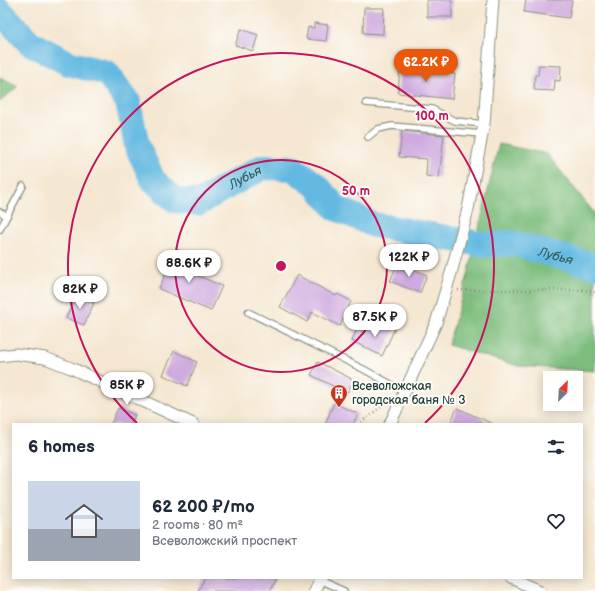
<!DOCTYPE html>
<html lang="en">
<head>
<meta charset="utf-8">
<style>
	:root { --surface:#fff; --page:#f6f6f7; --text:#1f2937; --muted:#747a83; --accent:#ea580c }
	body { margin:0; font-family:"Balsamiq Sans",sans-serif; background:var(--page); color:var(--text); height:100vh; display:flex; flex-direction:column; font-size:15px; white-space:nowrap }
	* { box-sizing:border-box; margin:0 }
	p { font-size:13px; color:var(--muted) }
	.icon { flex:none; width:22px; height:22px; fill:none; stroke:currentColor; stroke-width:2; stroke-linecap:round; stroke-linejoin:round }
	.map { position:relative; flex:1; overflow:hidden }
	.drawer { position:absolute; left:12px; top:423px; width:571px; height:156px; display:flex; flex-direction:column; background:var(--surface); border-radius:0px; box-shadow:0 2px 10px #0003 }
	.drawer>* { flex:none }
	.needle { width:26px; rotate:24deg }
	.fabs { position:absolute; left:543px; top:371px; display:grid; gap:8px }
	.fabs a { display:grid; place-items:center; width:40px; height:40px; border-radius:0px; background:var(--surface); box-shadow:0 2px 10px #0003; font-size:20px }
	.price { position:absolute; translate:-50% -34px; padding:0 9px; border-radius:14px; background:#fff; color:#222; font-size:13px; line-height:26px; filter:drop-shadow(0 1px 2px #0008) }
	.price::after { content:''; position:absolute; left:50%; top:24px; width:12px; height:9px; margin-left:-6px; background:inherit; clip-path:polygon(0 0,100% 0,50% 100%) }
	.price.active { background:var(--accent); color:#fff }
	ul { padding:0; list-style:none }
	li { display:flex; align-items:center; gap:12px; height:100px; padding:0 16px }
	li span { display:grid; place-items:center; flex:none; width:112px; height:80px; border-radius:0px; color:#555 }
	li>.icon { margin-inline-start:auto }
	span .icon { width:48px; height:48px; fill:#fffc; stroke-width:1 }
	li b { font-size:17px }
	h2 { display:flex; justify-content:space-between; align-items:center; height:48px; padding:0 16px; font-size:17px }
	.map>svg:first-child { display:block }
	.forest { fill:#7ebd7e; stroke:#4e7d59 }
	.lines { fill:none; stroke-linecap:round; stroke-linejoin:round }
	.river { stroke:#64b9e1; stroke-width:26 }
	.building { fill:#cfaae0 }
	.lane-casing { stroke:#8a9282; stroke-width:8 }
	.street-casing { stroke:#8a9282; stroke-width:13 }
	.path { stroke:#8a9282; stroke-width:2.5; stroke-dasharray:1 3; stroke-linecap:butt }
	.lane { stroke:#fff; stroke-width:5.5 }
	.street { stroke:#fff; stroke-width:11 }
	.ring { fill:none; stroke:#c2185b; stroke-width:2 }
	.labels { text-anchor:middle; stroke-width:4; stroke-linejoin:round; paint-order:stroke }
	.poi-label { font-size:12px; fill:#1f3d34; stroke:#fdfcf7; text-anchor:start }
	.water-label { font-size:13px; font-style:italic; fill:#346268; stroke:#fdfcf7 }
	.centre { fill:#c2185b; stroke:#fdfcf7; stroke-width:2 }
	.ring-label { font-size:12px; text-anchor:middle; font-weight:bold; fill:#c2185b; stroke:#fdfcf7; stroke-width:4; stroke-linejoin:round; paint-order:stroke }
</style>
</head>
<body>
<div class="map">
<svg width="595" height="591" viewBox="0 0 595 591">
	<rect width="100%" height="100%" fill="#fdfcf7"/>
	<filter id="ink" filterUnits="userSpaceOnUse"><feTurbulence type="fractalNoise" baseFrequency=".025" numOctaves="2"/><feDisplacementMap in="SourceGraphic" scale="8" xChannelSelector="R" yChannelSelector="G"/><feConvolveMatrix kernelMatrix="1 2 1 2 8 2 1 2 1" color-interpolation-filters="sRGB"/></filter>
	<filter id="wash" filterUnits="userSpaceOnUse"><feTurbulence type="fractalNoise" baseFrequency=".012" numOctaves="4" result="noise"/><feDisplacementMap in="SourceGraphic" scale="16" xChannelSelector="R" yChannelSelector="G"/><feGaussianBlur stdDeviation="0.9" result="paint"/><feColorMatrix in="noise" values="0 0 0 0 0 0 0 0 0 0 0 0 0 0 0 0 0 1.4 0 .05"/><feComposite in="paint" operator="in"/></filter>
	<g filter="url(#wash)">
		<rect width="100%" height="100%" fill="#f5e7d1"/>
		<path class="forest" d="M 0,77 L 18,86 L 0,102 Z
			M 499,144 L 547,154 L 595,214 L 595,371 L 518,366 L 448,345 L 468,275 Z"/>
		<g class="lines">
			<path class="river" id="s1" d="M 0,11 L 30,43 L 68,63 L 107,73 L 128,102 L 137,146 L 153,180 L 175,200 L 199,203 L 222,189 L 263,167 L 293,168 L 317,186 L 336,208 L 374,225 L 486,245 L 512,243 L 595,266"/>
		</g>
		<g id="blocks">
			<path class="building" d="M 427,0 L 452,0 L 452,17 L 427,17 Z
				M 526,0 L 572,0 L 569,18 L 524,12 Z
				M 364,8 L 384,8 L 383,34 L 363,33 Z
				M 314,23 L 328,25 L 326,41 L 306,39 L 308,27 L 314,28 Z
				M 241,29 L 258,35 L 253,51 L 235,45 Z
				M 539,65 L 561,66 L 560,81 L 555,80 L 554,91 L 534,90 L 535,75 L 538,75 Z
				M 400,68 L 455,74 L 452,99 L 398,93 Z
				M 402,131 L 444,135 L 439,178 L 426,176 L 427,159 L 399,157 Z
				M 176,249 L 188,254 L 182,269 L 222,286 L 211,311 L 159,289 Z
				M 398,263 L 427,275 L 420,293 L 390,281 Z
				M 297,275 L 336,296 L 337,294 L 351,301 L 340,326 L 312,312 L 307,322 L 280,307 Z
				M 76,296 L 94,303 L 84,325 L 66,318 Z
				M 370,323 L 381,328 L 383,323 L 395,328 L 382,356 L 352,341 L 357,329 L 365,333 Z
				M 174,351 L 197,362 L 187,386 L 163,375 Z
				M 318,362 L 354,380 L 347,393 L 311,375 Z
				M 334,403 L 358,414 L 353,424 L 325,424 Z
				M 118,408 L 135,415 L 131,424 L 111,424 Z
				M 457,408 L 493,424 L 450,424 Z
				M 205,578 L 276,578 L 270,591 L 198,591 Z"/>
		</g>
	</g>
	<g filter="url(#ink)">
		<use href="#blocks" fill-opacity="0" stroke="#8a9282" stroke-width="1"/>
		<g class="lines">
			<g class="lane-casing">
				<path id="lane" d="M 366,103 L 432,109 L 455,121 L 484,124
					M 368,137 L 378,129 L 392,126 L 482,134
					M 0,212 L 7,216
					M 0,229 L 23,186
					M 248,312 L 365,370 L 405,392
					M 319,580 L 344,591"/>
			</g>
			<g class="street-casing">
				<path id="street" d="M 0,356 L 16,354 L 45,358 L 71,368 L 193,424
					M 390,424 L 436,323 L 451,273 L 468,209 L 484,124 L 493,0
					M 511,578 L 540,591
					M 314,591 L 320,578"/>
			</g>
			<path class="path" d="M 458,290 L 584,290 L 595,292
				M 361,422 L 385,404"/>
			<use href="#lane" class="lane"/>
			<use href="#street" class="street"/>
		</g>
	</g>
	<g class="ring">
		<circle cx="281" cy="266" r="106"/>
		<path d="M137 423A213 213 0 1 1 425 423"/>
	</g>
	<defs>
		<g id="building-pin" transform="scale(0.9)"><path d="M0 17L-7.5 6A9.5 9.5 0 1 1 7.5 6Z" fill="#c8321e" stroke="#fdfcf7"/><path d="M-4-6H4V6H1V3H-1V6H-4ZM-2.5-4.3h1.7v1.8h-1.7ZM.8-4.3h1.7v1.8H.8ZM-2.5-1h1.7V.8h-1.7ZM.8-1h1.7V.8H.8Z" fill="#fff"/></g>
	</defs>
	<g fill-rule="evenodd">
		<use href="#building-pin" x="339" y="393"/>
	</g>
	<g class="labels">
		<g class="poi-label">
			<text x="352" y="390">Всеволожская<tspan x="352" dy="14">городская баня № 3</tspan></text>
		</g>
		<g class="water-label">
			<text dy="5" stroke="none"><textPath href="#s1" startOffset="352">Лубья</textPath></text>
			<text dy="5" stroke="none"><textPath href="#s1" startOffset="689">Лубья</textPath></text>
		</g>
	</g>
	<circle cx="281" cy="266" r="6" class="centre"/>
	<g class="ring-label">
		<text x="432" y="120">100 m</text>
		<text x="356" y="195">50 m</text>
	</g>
</svg>
<div class="fabs">
<a><svg class="needle" viewBox="-14 -14 28 28"><path d="M0-13l5 13h-10z" fill="#e53935"/><path d="M0 13l5-13h-10z" fill="#747a83"/></svg></a>
</div>
<b class="price active" style="left:426px;top:83px">62.2K ₽</b>
<b class="price" style="left:409px;top:278px">122K ₽</b>
<b class="price" style="left:189px;top:284px">88.6K ₽</b>
<b class="price" style="left:80px;top:310px">82K ₽</b>
<b class="price" style="left:375px;top:338px">87.5K ₽</b>
<b class="price" style="left:127px;top:406px">85K ₽</b>
<section class="drawer">
<h2>6 homes<svg class="icon" aria-label="filters" viewBox="0 0 24 24"><path d="M4 7h16M4 17h16"/><circle cx="9" cy="7" r="2"/><circle cx="15" cy="17" r="2"/></svg></h2>
<ul>
<li><span style="background:linear-gradient(#c9d6e8 60%,#9aa5b1 0)"><svg class="icon" aria-label="home" viewBox="0 0 24 24"><path d="M3 11l9-7 9 7M6 9v11h12V9"/></svg></span><div><b>62 200 ₽/mo</b><p>2 rooms · 80 m²</p><p>Всеволожский проспект</p></div><svg class="icon" aria-label="heart" viewBox="0 0 24 24"><path d="M12 20l-8-8c-3-5 5-10 8-4 3-6 11-1 8 4z"/></svg></li>
</ul>
</section>
</div>
</body>
</html>
